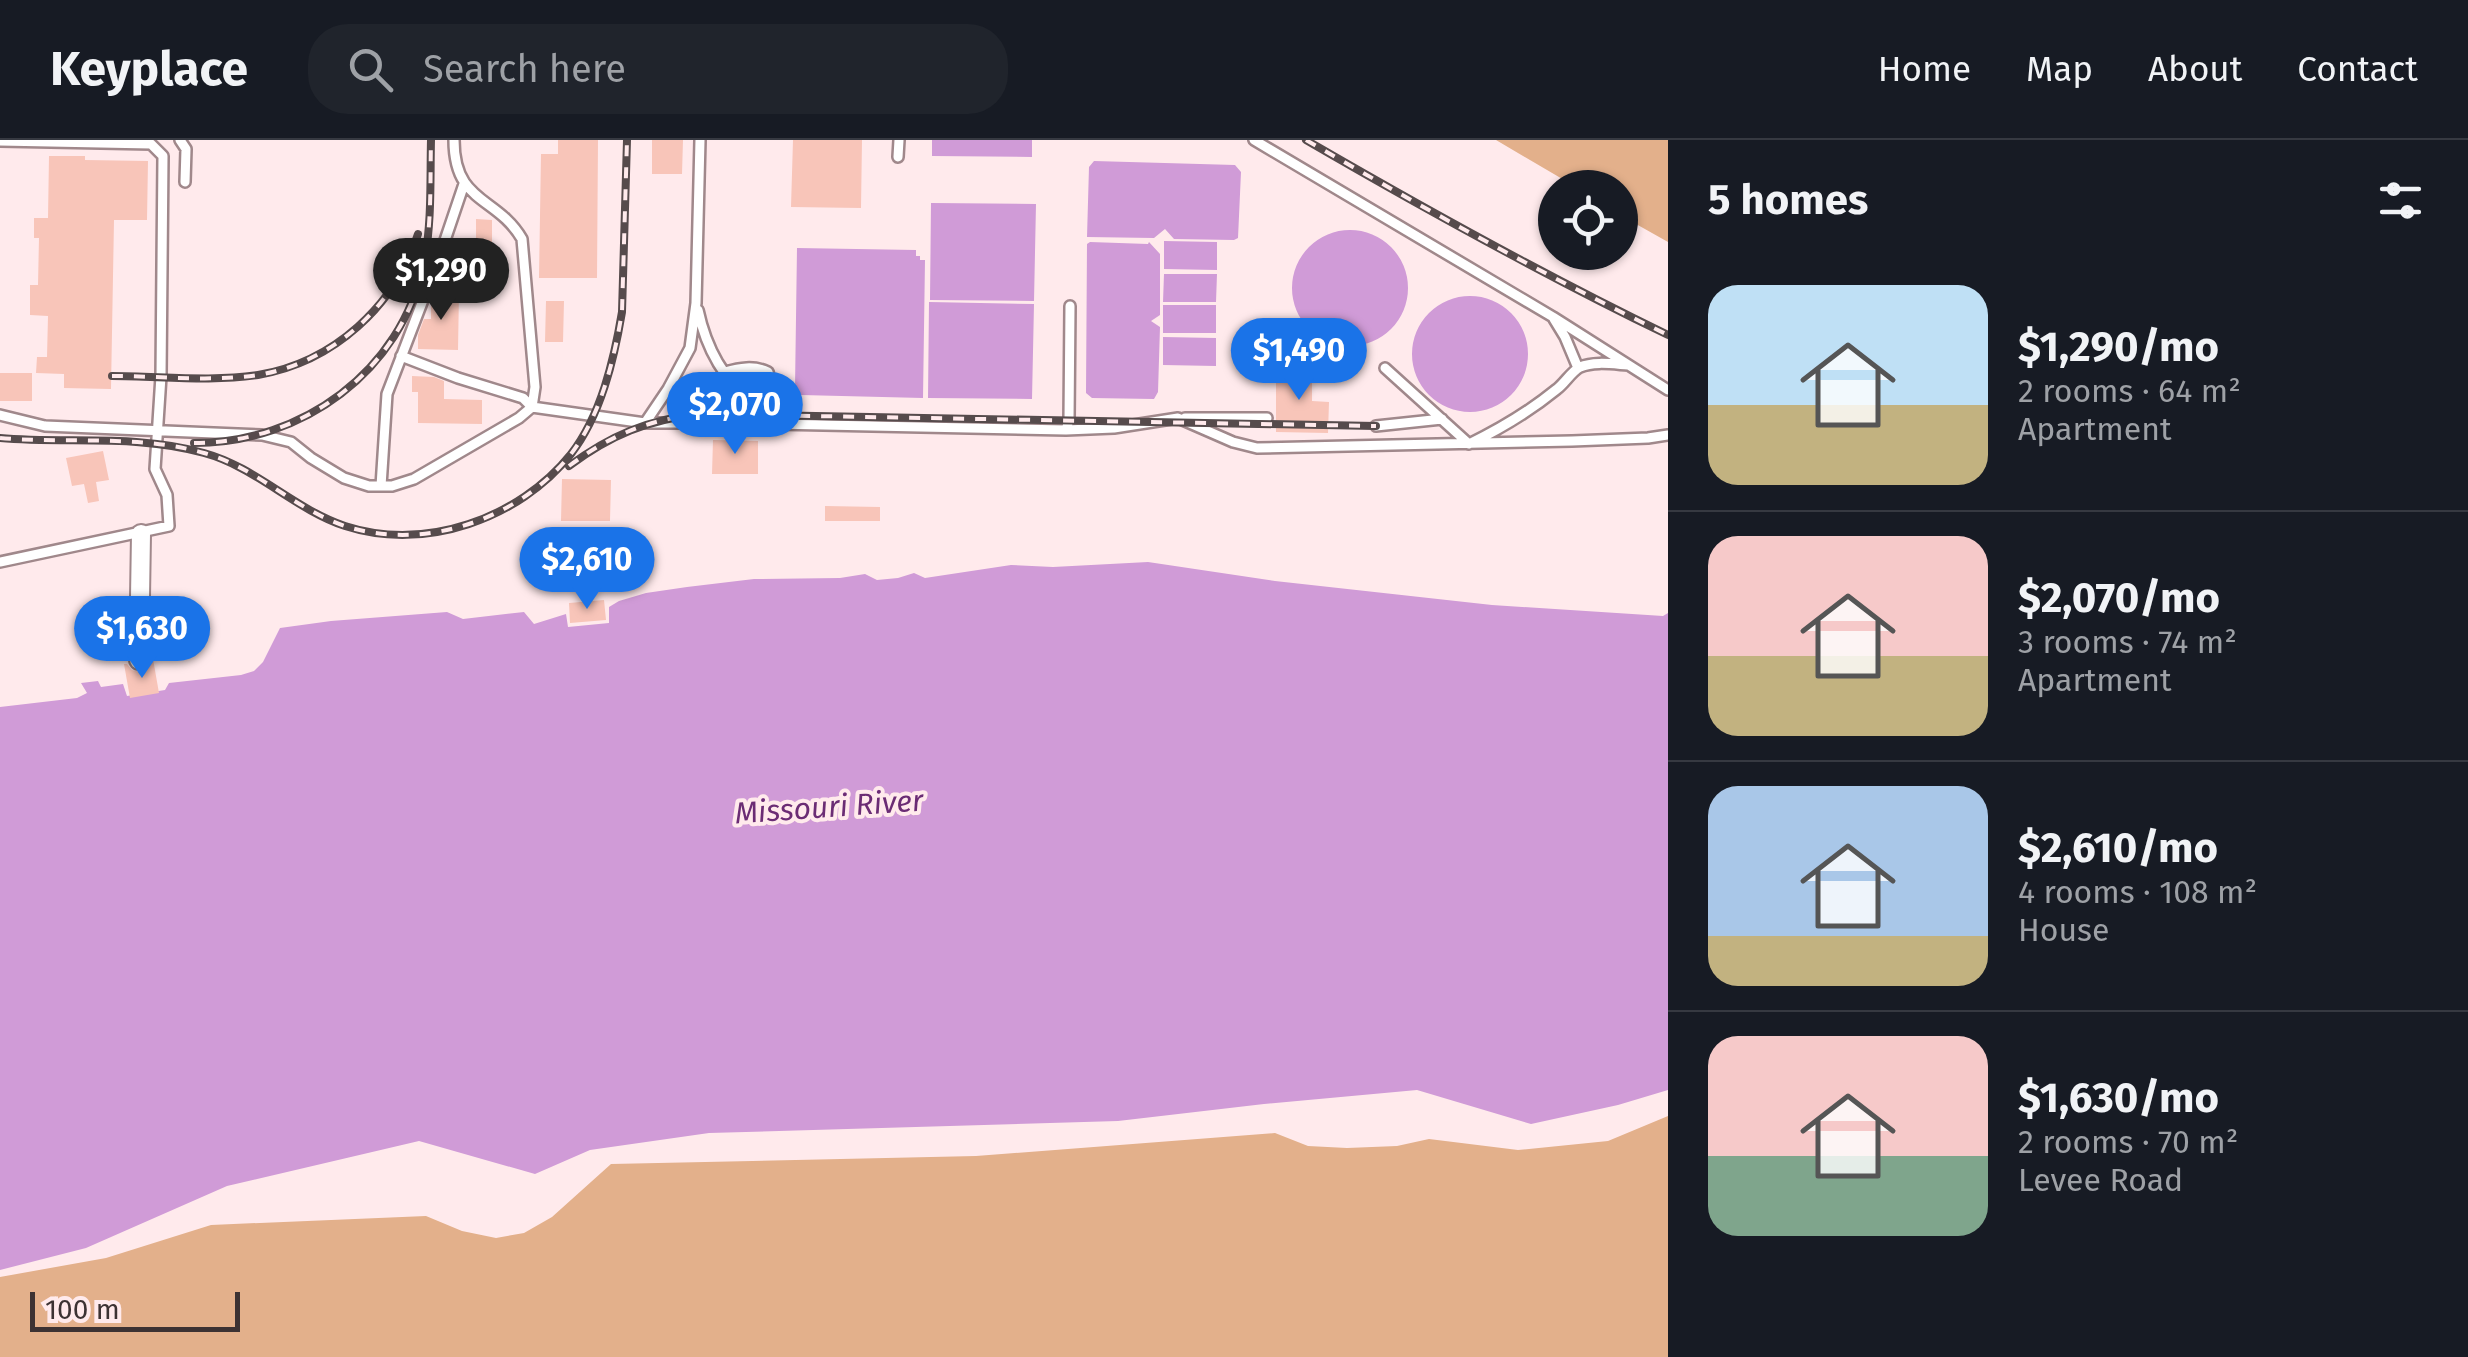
<!DOCTYPE html>
<html lang="en">
<head>
<meta charset="utf-8">
<style>
	:root { --surface:#171b24; --page:#20242c; --text:#f1f3f6; --muted:#9ea1a6; --line:#363941; --accent:#1a73e8 }
	body { margin:0; font-family:"Fira Sans",sans-serif; background:var(--page); color:var(--text); height:100vh; display:flex; flex-direction:column; font-size:38px; white-space:nowrap }
	* { box-sizing:border-box; margin:0 }
	p { font-size:32px; color:var(--muted) }
	.icon { flex:none; width:55px; height:55px; fill:none; stroke:currentColor; stroke-width:2; stroke-linecap:round; stroke-linejoin:round }
	.map { position:relative; flex:1; overflow:hidden }
	.sheet { display:flex; flex-direction:column; background:var(--surface); width:800px }
	.sheet>* { flex:none }
	.controls { position:absolute; left:1538px; top:30px; display:grid; gap:20px }
	.controls a { display:grid; place-items:center; width:100px; height:100px; border-radius:50%; background:var(--surface); box-shadow:0 2px 8px #0004; font-size:50px }
	.scale { position:absolute; left:30px; bottom:25px; width:210px; box-sizing:border-box; padding-left:10px; border:5px solid #3c3233; border-top:0; font-size:28px; line-height:35px; white-space:nowrap; color:#3c3233; -webkit-text-stroke:8px #ffeaec; paint-order:stroke }
	.price { position:absolute; translate:-50% -85px; padding:0 22px; border-radius:35px; background:var(--accent); color:#fff; font-size:32px; line-height:65px; filter:drop-shadow(0 2px 5px #0008) }
	.price::after { content:''; position:absolute; left:50%; top:60px; width:30px; height:22px; margin-left:-15px; background:inherit; clip-path:polygon(0 0,100% 0,50% 100%) }
	.price.active { background:#222; color:#fff }
	ul { padding:0; list-style:none }
	li { display:flex; align-items:center; gap:30px; height:250px; padding:0 40px }
	li+li { border-top:2px solid var(--line) }
	li span { display:grid; place-items:center; flex:none; width:280px; height:200px; border-radius:30px; color:#555 }
	li>.icon { margin-inline-start:auto }
	span .icon { width:120px; height:120px; fill:#fffc; stroke-width:1 }
	li b { font-size:42px }
	h2 { display:flex; justify-content:space-between; align-items:center; height:120px; padding:0 40px; font-size:42px }
	header { display:flex; align-items:center; gap:60px; box-sizing:border-box; height:140px; padding:0 50px; background:var(--surface); border-bottom:2px solid var(--line) }
	header strong { font-size:48px }
	nav { display:flex; gap:55px; margin-inline-start:auto; font-size:35px }
	.search { width:700px; height:90px; background:var(--page); display:flex; align-items:center; gap:25px; box-sizing:border-box; padding:0 35px; border-radius:40px; color:var(--muted); font-size:38px }
	main { display:flex; flex:1; min-height:0 }
	.map>svg:first-child { display:block }
	.green { fill:#e3b08b }
	.water { fill:#d09bd7 }
	.building { fill:#f8c5b9 }
	.lines { fill:none; stroke-linecap:round; stroke-linejoin:round }
	.lane-casing { stroke:#a0888b; stroke-width:14 }
	.street-casing { stroke:#a0888b; stroke-width:22 }
	.lane { stroke:#fff; stroke-width:9 }
	.street { stroke:#fff; stroke-width:18 }
	.rail-casing { stroke:#564b4c; stroke-width:8 }
	.rail { stroke:#ffeaec; stroke-width:4; stroke-dasharray:11; stroke-linecap:butt }
	.labels { text-anchor:middle; stroke-width:8; stroke-linejoin:round; paint-order:stroke }
	.water-label { font-size:30px; font-style:italic; fill:#6b2c74; stroke:#ffeaec }
</style>
</head>
<body>
<header>
<strong>Keyplace</strong>
<div class="search"><svg class="icon" aria-label="search" viewBox="0 0 24 24"><circle cx="10" cy="10" r="6"/><path d="M15 15l6 6"/></svg>Search here</div>
<nav><a>Home</a><a>Map</a><a>About</a><a>Contact</a></nav>
</header>
<main>
<div class="map">
<svg width="1668" height="1217" viewBox="0 0 1668 1217">
	<rect width="100%" height="100%" fill="#ffeaec"/>
	<path class="green" d="M 1496,0 L 1668,0 L 1668,102 L 1620,75 L 1620,48 L 1576,47 Z
		M 1668,976 L 1668,1217 L 0,1217 L 0,1137 L 106,1118 L 211,1085 L 426,1076 L 462,1091 L 496,1098 L 524,1093 L 552,1077 L 611,1024 L 976,1016 L 1275,993 L 1308,1006 L 1347,1008 L 1397,1006 L 1429,999 L 1518,1010 L 1608,1001 Z"/>
	<path class="water" d="M 932,0 L 1032,0 L 1032,17 L 932,16 Z
		M 1094,21 L 1235,25 L 1241,32 L 1238,98 L 1234,100 L 1174,99 L 1165,89 L 1154,98 L 1087,97 L 1089,27 Z
		M 931,63 L 1036,64 L 1034,161 L 930,160 Z
		M1292 148a58 58 0 1 1 116 0a58 58 0 1 1-116 0Z
		M 1164,101 L 1217,102 L 1217,130 L 1164,129 Z
		M 1090,102 L 1148,104 L 1149,102 L 1160,114 L 1160,175 L 1151,181 L 1160,187 L 1158,252 L 1154,259 L 1092,258 L 1086,253 L 1087,104 Z
		M 797,108 L 916,110 L 916,116 L 920,116 L 920,120 L 925,120 L 923,258 L 801,255 L 795,248 Z
		M 1164,134 L 1217,134 L 1216,162 L 1163,162 Z
		M1412 214a58 58 0 1 1 116 0a58 58 0 1 1-116 0Z
		M 929,162 L 1034,164 L 1032,259 L 928,258 Z
		M 1163,165 L 1216,165 L 1216,193 L 1163,193 Z
		M 1163,197 L 1216,198 L 1216,226 L 1163,225 Z
		M 1148,422 L 1275,441 L 1492,465 L 1663,476 L 1668,473 L 1668,950 L 1618,965 L 1531,984 L 1417,950 L 1264,964 L 1118,981 L 709,993 L 590,1010 L 535,1034 L 419,1001 L 227,1046 L 86,1108 L 0,1130 L 0,567 L 77,558 L 87,553 L 81,543 L 98,541 L 101,547 L 123,544 L 127,556 L 165,550 L 169,543 L 241,535 L 254,531 L 263,522 L 280,488 L 331,481 L 447,472 L 463,479 L 524,472 L 534,484 L 566,474 L 568,487 L 609,483 L 609,467 L 619,461 L 646,453 L 687,447 L 754,439 L 840,438 L 865,434 L 877,440 L 898,438 L 914,433 L 925,438 L 1011,425 L 1053,427 Z"/>
	<path class="building" d="M 558,0 L 598,0 L 597,138 L 539,138 L 541,14 L 558,14 Z
		M 652,0 L 683,0 L 682,34 L 652,34 Z
		M 793,0 L 862,0 L 861,68 L 791,67 Z
		M 49,16 L 85,16 L 85,20 L 148,21 L 147,80 L 114,80 L 111,249 L 64,248 L 64,234 L 36,233 L 37,217 L 47,217 L 48,176 L 30,175 L 30,145 L 38,145 L 39,98 L 34,98 L 34,78 L 48,78 Z
		M 476,79 L 492,80 L 492,125 L 476,125 Z
		M 435,151 L 459,152 L 458,210 L 418,209 L 418,195 L 424,179 L 431,179 L 431,161 Z
		M 546,161 L 564,161 L 563,202 L 545,202 Z
		M 1276,228 L 1312,229 L 1312,261 L 1329,262 L 1328,293 L 1276,292 Z
		M 0,233 L 32,233 L 32,261 L 0,261 Z
		M 412,236 L 434,237 L 444,241 L 444,259 L 482,260 L 482,284 L 418,283 L 418,252 L 412,252 Z
		M 713,300 L 758,301 L 758,334 L 712,334 Z
		M 103,311 L 109,340 L 96,342 L 99,361 L 88,363 L 84,344 L 72,346 L 66,318 Z
		M 562,339 L 611,340 L 610,381 L 561,381 Z
		M 825,366 L 880,367 L 880,381 L 825,381 Z
		M 604,460 L 606,480 L 570,483 L 569,463 Z
		M 153,519 L 159,553 L 130,558 L 124,524 L 127,524 L 132,530 L 140,532 L 146,530 Z"/>
	<g class="lines">
		<g class="lane-casing">
			<path id="lane" d="M 180,0 L 186,9 L 185,42
				M 454,0 C 454,64 497,56 522,99 L 535,247 L 532,267
				M 1254,0 L 1553,177 L 1668,250
				M 0,1 L 151,4 L 163,16 L 161,236 L 155,329 L 167,355 L 169,386 L 0,422
				M 898,17 L 899,0
				M 698,170 C 702,189 708,206 718,223 C 722,229 727,237 732,243 C 744,257 766,262 767,283
				M 1554,179 L 1565,197 L 1578,228
				M 401,216 L 458,238 L 523,258 L 532,267
				M 1385,228 L 1469,304 C 1500,289 1530,271 1557,249 C 1565,243 1571,232 1580,227 C 1594,221 1613,224 1628,225
				M 725,232 C 739,228 754,225 768,232 L 774,253 L 770,264 L 763,268
				M 0,275 L 45,286 L 262,295 L 291,302 L 311,318 L 344,338 L 369,346 L 392,346 L 414,339 L 519,278 L 532,267 L 645,283 L 721,283 L 1066,290 L 1114,288 L 1178,278 L 1233,302 L 1257,308 L 1572,301 L 1648,298 L 1668,295
				M 1185,278 L 1267,278
				M 645,283 L 668,249 L 690,208 L 696,163 L 700,0
				M 1376,286 L 1442,279
				M 1066,290 L 1069,280 L 1070,166
				M 381,346 L 387,254 L 438,121 L 464,44"/>
		</g>
		<g class="street-casing">
			<path id="street" d="M 139,520 L 141,394"/>
		</g>
		<use href="#lane" class="lane"/>
		<use href="#street" class="street"/>
		<g class="rail-casing">
			<path id="rail" d="M 1306,0 C 1425,69 1544,135 1668,195
				M 112,236 C 160,236 211,242 258,235 C 334,222 395,166 418,94
				M 0,298 C 67,304 138,294 204,313 C 256,327 294,369 345,386 C 425,412 519,379 571,314 C 601,275 614,220 622,172 L 627,0
				M 194,303 C 302,303 401,232 424,123 C 432,83 430,41 431,0
				M 569,326 C 611,295 647,280 699,274 L 1376,286"/>
		</g>
		<use href="#rail" class="rail"/>
	</g>
	<g class="labels">
		<g class="water-label">
			<text transform="translate(829 667) rotate(-4)" y="10">Missouri River</text>
		</g>
	</g>
</svg>
<div class="controls">
<a><svg class="icon" aria-label="locate" viewBox="0 0 24 24"><circle cx="12" cy="12" r="6"/><path d="M12 2v4M12 18v4M2 12h4M18 12h4"/></svg></a>
</div>
<div class="scale">100 m</div>
<b class="price active" style="left:441px;top:183px">$1,290</b>
<b class="price" style="left:1299px;top:263px">$1,490</b>
<b class="price" style="left:735px;top:317px">$2,070</b>
<b class="price" style="left:587px;top:472px">$2,610</b>
<b class="price" style="left:142px;top:541px">$1,630</b>
</div>
<section class="sheet">
<h2>5 homes<svg class="icon" aria-label="filters" viewBox="0 0 24 24"><path d="M4 7h16M4 17h16"/><circle cx="9" cy="7" r="2"/><circle cx="15" cy="17" r="2"/></svg></h2>
<ul>
<li><span style="background:linear-gradient(#bfe0f5 60%,#c2b280 0)"><svg class="icon" aria-label="home" viewBox="0 0 24 24"><path d="M3 11l9-7 9 7M6 9v11h12V9"/></svg></span><div><b>$1,290/mo</b><p>2 rooms · 64 m²</p><p>Apartment</p></div></li>
<li><span style="background:linear-gradient(#f6c9c9 60%,#c2b280 0)"><svg class="icon" aria-label="home" viewBox="0 0 24 24"><path d="M3 11l9-7 9 7M6 9v11h12V9"/></svg></span><div><b>$2,070/mo</b><p>3 rooms · 74 m²</p><p>Apartment</p></div></li>
<li><span style="background:linear-gradient(#a9c7e8 75%,#c2b280 0)"><svg class="icon" aria-label="home" viewBox="0 0 24 24"><path d="M3 11l9-7 9 7M6 9v11h12V9"/></svg></span><div><b>$2,610/mo</b><p>4 rooms · 108 m²</p><p>House</p></div></li>
<li><span style="background:linear-gradient(#f6c9c9 60%,#7fa58c 0)"><svg class="icon" aria-label="home" viewBox="0 0 24 24"><path d="M3 11l9-7 9 7M6 9v11h12V9"/></svg></span><div><b>$1,630/mo</b><p>2 rooms · 70 m²</p><p>Levee Road</p></div></li>
</ul>
</section>
</main>
</body>
</html>
